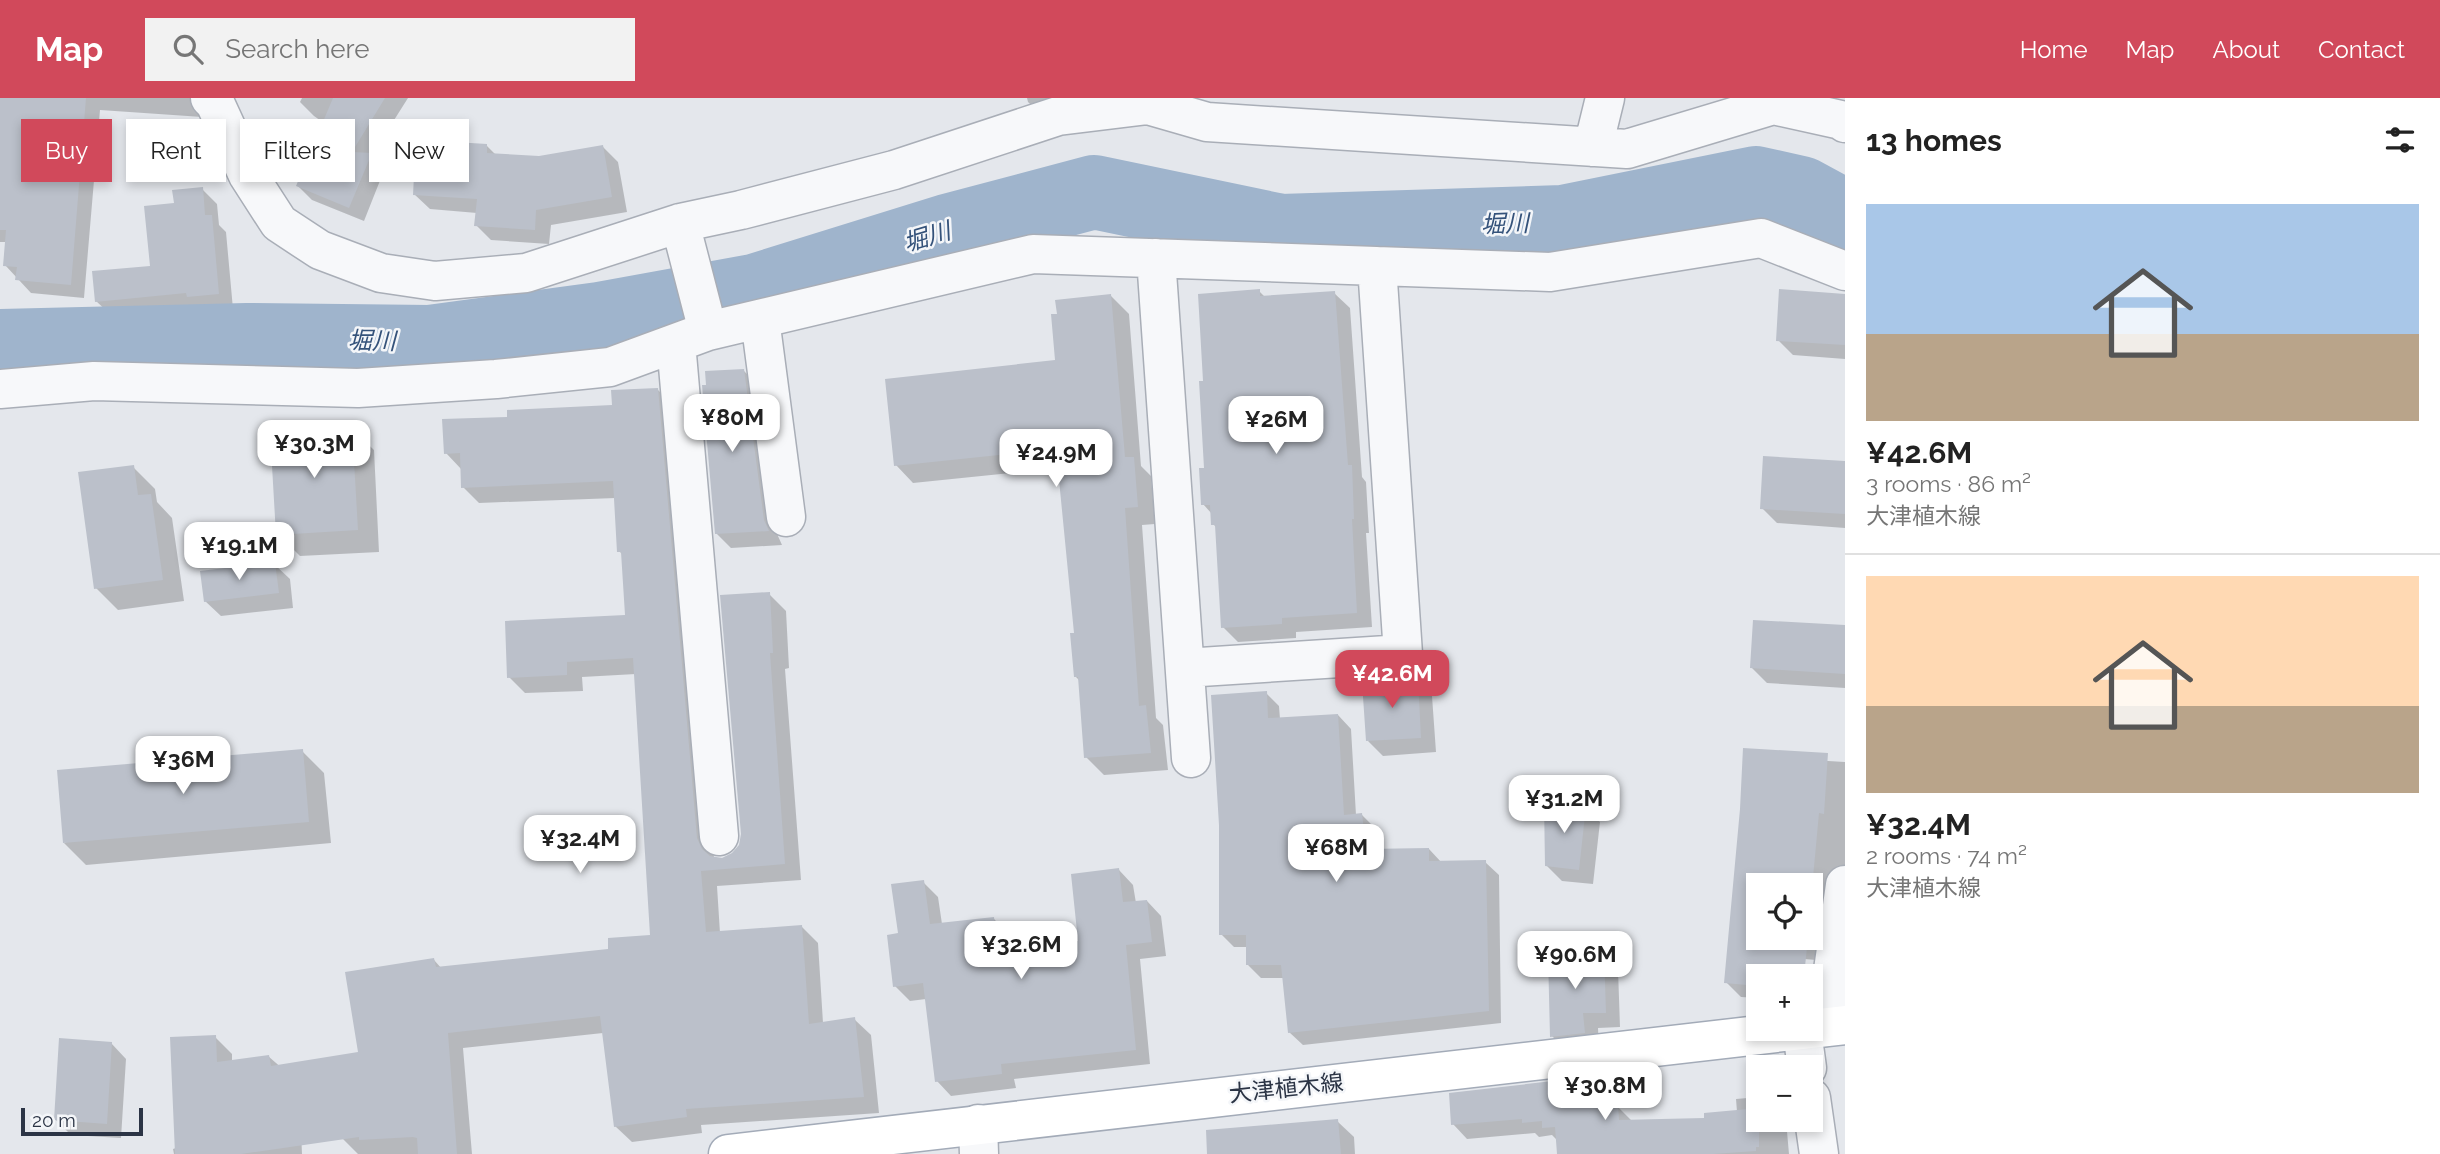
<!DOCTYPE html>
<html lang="en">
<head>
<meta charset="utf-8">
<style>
	:root { --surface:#fff; --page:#f2f2f2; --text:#222; --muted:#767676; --line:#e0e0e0; --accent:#d1495b }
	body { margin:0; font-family:Raleway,"Noto Sans JP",sans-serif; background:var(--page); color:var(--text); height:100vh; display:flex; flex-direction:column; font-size:26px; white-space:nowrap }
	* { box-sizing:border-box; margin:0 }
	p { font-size:23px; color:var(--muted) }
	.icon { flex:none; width:38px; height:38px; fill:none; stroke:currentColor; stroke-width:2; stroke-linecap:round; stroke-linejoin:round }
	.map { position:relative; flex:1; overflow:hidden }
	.sheet { display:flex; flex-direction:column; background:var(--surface); width:595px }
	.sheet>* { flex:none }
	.top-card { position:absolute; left:21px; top:21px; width:665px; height:63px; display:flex; gap:14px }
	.tools { position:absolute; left:1746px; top:775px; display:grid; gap:14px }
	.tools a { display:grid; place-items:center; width:77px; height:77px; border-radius:0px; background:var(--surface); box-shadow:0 4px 10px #0003; font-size:35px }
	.scale { position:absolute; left:21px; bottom:18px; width:122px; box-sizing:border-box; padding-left:7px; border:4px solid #2b3445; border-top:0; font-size:19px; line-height:24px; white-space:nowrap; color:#2b3445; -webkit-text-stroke:5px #f4f6f9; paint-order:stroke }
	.price { position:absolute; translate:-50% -60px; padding:0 16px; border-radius:14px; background:#fff; color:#222; font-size:23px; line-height:46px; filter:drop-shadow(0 2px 4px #0008) }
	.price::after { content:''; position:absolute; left:50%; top:42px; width:21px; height:16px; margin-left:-10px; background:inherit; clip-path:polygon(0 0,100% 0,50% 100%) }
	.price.current { background:var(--accent); color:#fff }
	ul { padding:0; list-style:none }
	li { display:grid; align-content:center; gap:14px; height:371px; padding:0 21px }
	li+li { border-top:2px solid var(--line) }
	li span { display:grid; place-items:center; height:217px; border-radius:0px; color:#555 }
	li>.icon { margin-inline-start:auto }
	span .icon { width:126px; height:126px; fill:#fffc; stroke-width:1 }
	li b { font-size:30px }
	h2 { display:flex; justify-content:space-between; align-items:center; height:84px; padding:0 21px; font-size:30px }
	.tag { padding:0 24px; border-radius:0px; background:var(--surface); box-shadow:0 4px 10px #0003; font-size:24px; line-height:63px }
	.tag.current { background:var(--accent); color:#fff }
	header { display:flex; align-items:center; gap:42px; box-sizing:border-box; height:98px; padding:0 35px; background:var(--accent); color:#fff }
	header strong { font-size:33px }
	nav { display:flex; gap:38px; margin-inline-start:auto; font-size:24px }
	.search { width:490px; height:63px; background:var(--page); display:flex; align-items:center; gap:18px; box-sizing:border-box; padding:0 24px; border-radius:0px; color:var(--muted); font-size:26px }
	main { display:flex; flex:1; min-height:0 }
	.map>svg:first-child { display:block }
	.shadow { fill:#0003; fill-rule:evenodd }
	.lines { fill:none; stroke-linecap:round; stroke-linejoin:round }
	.river { stroke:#9fb4cc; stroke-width:74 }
	.building { fill:#bbc0ca }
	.minor-casing { stroke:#a9aeb7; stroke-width:41 }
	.major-casing { stroke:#a3abb8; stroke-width:41 }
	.minor { stroke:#f7f8fa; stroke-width:38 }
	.major { stroke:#fff; stroke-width:38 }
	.labels { text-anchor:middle; stroke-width:5; stroke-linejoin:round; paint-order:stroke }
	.street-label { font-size:23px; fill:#2b3445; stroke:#f4f6f9 }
	.water-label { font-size:24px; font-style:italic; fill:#34527a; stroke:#f4f6f9 }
</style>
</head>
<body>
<header>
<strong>Map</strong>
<div class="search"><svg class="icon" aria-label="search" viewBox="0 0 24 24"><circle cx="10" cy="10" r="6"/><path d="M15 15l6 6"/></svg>Search here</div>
<nav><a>Home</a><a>Map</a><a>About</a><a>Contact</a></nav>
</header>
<main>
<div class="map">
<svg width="1845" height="1056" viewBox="0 0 1845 1056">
	<rect width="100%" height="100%" fill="#e4e7ec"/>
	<path class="shadow" d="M 0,0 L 192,0 L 202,19 L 100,12 L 84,200 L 31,195 L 5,167 L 7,144 L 0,144 Z
		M 302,0 L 408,0 L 372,57 L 385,70 L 364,123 L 312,102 L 298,88 L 324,25 L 314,18 L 300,4 Z
		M 1027,0 L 1081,0 L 1044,19 L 1028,4 Z
		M 487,48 L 496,57 L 540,60 L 603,49 L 618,64 L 627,114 L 551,127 L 549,146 L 491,142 L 476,127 L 477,115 L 430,111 L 414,96 L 439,61 Z
		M 202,91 L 217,106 L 219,127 L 226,134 L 233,211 L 203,213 L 200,210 L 112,218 L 96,203 L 152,169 L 175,106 Z
		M 1259,193 L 1265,199 L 1334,195 L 1350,210 L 1362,379 L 1366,384 L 1369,435 L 1366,435 L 1372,529 L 1296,534 L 1296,540 L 1238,544 L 1223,529 L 1217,430 L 1213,426 L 1212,416 L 1203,406 L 1206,371 L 1205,285 Z
		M 1845,197 L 1845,261 L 1793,257 L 1778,242 Z
		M 1111,198 L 1129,216 L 1141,368 L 1151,378 L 1155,426 L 1142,427 L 1156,620 L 1163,627 L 1168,672 L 1104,677 L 1086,659 L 1080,583 L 1075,578 L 1075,537 L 1059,370 L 913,385 L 896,367 L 1056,264 Z
		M 744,273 L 758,287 L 778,438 L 782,447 L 731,450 L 716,435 Z
		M 657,291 L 674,308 L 714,760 L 722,761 L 733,757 L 741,747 L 769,496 L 786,513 L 789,570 L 785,571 L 801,782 L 717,788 L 720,835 L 801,828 L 818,845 L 823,925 L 854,921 L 871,937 L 879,1015 L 701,1027 L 702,1035 L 632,1044 L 615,1028 L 603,935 L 463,950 L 472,1056 L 358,1056 L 343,1041 L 360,956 L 434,862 L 442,871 L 610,853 L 652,839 L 636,576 L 582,579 L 583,593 L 525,595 L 509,579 L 627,519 L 623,457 L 619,453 L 616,400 L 479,405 L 463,389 L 462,372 L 446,355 L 509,321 L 613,308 Z
		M 351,330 L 374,352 L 379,454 L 300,458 L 278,436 Z
		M 1845,365 L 1845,430 L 1777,425 L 1762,410 Z
		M 133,369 L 155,391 L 157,404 L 172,420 L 184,503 L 118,512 L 96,490 Z
		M 274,466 L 290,481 L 293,510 L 221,518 L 205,503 Z
		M 1845,528 L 1845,590 L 1767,585 L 1752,570 Z
		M 1417,583 L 1432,598 L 1436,654 L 1383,658 L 1368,643 Z
		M 1266,595 L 1279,608 L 1280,621 L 1338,617 L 1351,631 L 1356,717 L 1362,717 L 1375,730 L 1377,752 L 1429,751 L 1442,765 L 1485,764 L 1499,777 L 1501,925 L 1303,947 L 1289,934 L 1284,880 L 1261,880 L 1248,867 L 1248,849 L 1234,849 L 1221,836 Z
		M 302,653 L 324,675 L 331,745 L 86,767 L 64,745 Z
		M 1744,658 L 1845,664 L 1845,786 L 1828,863 L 1781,859 L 1780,878 L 1759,878 L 1759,900 L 1741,899 L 1726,884 L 1742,711 ZM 1759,788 L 1811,788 L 1811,840 L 1759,840 Z
		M 1585,709 L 1600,724 L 1593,786 L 1562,783 L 1547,768 Z
		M 1119,772 L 1133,787 L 1136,805 L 1147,803 L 1161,818 L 1166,858 L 1140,861 L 1150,966 L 1014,981 L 1016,990 L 951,998 L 937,983 L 926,901 L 910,903 L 895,888 L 900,837 L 923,784 L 938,799 L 942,826 L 993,820 L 1008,835 L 1010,849 L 1080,845 Z
		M 1603,856 L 1618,871 L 1620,929 L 1598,930 L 1599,950 L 1567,953 L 1552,938 Z
		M 215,939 L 232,956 L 232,964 L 268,958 L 299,985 L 302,1056 L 174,1056 L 173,1051 L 176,1050 Z
		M 111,945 L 126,961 L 121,1040 L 71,1037 L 55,1021 Z
		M 1588,981 L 1602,995 L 1603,1009 L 1617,1008 L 1632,1023 L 1706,1022 L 1737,1014 L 1736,1001 L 1759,999 L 1759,1022 L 1786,1022 L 1789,1056 L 1558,1056 L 1558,1043 L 1552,1037 L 1539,1039 L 1535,1035 L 1467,1041 L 1453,1026 Z
		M 1337,1023 L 1354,1039 L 1355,1056 L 1244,1056 Z"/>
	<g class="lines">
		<path class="river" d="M 0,248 L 247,242 L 430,244 L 600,221 L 754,193 L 947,133 L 1094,94 L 1281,133 L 1563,124 L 1756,85 L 1801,95 L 1845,119"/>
	</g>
	<path class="building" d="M 0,0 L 86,0 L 71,187 L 15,182 L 17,169 L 3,168 L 6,132 L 0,132 Z
		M 333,0 L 385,0 L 352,54 L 372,55 L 349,110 L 296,88 Z
		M 438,43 L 487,46 L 487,55 L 539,58 L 603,47 L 612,99 L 536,112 L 535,132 L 474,128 L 477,101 L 413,97 L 415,58 L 437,59 Z
		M 203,89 L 205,117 L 212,117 L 219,196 L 187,199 L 186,195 L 95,204 L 92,173 L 150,168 L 144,108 L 174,105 L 172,92 Z
		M 1260,191 L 1260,198 L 1335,193 L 1348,367 L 1352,367 L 1354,421 L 1352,421 L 1357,515 L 1282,520 L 1282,526 L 1221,530 L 1215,427 L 1211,427 L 1210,407 L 1201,407 L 1199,370 L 1204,370 L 1199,283 L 1203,283 L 1198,196 Z
		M 1779,191 L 1845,196 L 1845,247 L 1776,243 Z
		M 1111,196 L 1125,359 L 1134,359 L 1138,409 L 1125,410 L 1139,608 L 1146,607 L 1151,655 L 1084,660 L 1078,579 L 1074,579 L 1070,535 L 1074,535 L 1056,351 L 894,368 L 885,281 L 1055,262 L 1051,216 L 1057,216 L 1055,202 Z
		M 744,271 L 764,422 L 769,433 L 715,436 L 702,287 L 706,287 L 705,273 Z
		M 658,290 L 697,740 L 702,751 L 710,758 L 722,760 L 732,755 L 739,747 L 741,736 L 720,497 L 770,494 L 773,555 L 770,555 L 785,766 L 701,773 L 706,834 L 802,827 L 809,926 L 855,919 L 864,999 L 686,1011 L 687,1019 L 614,1029 L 600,918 L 448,935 L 457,1056 L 418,1056 L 417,1040 L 413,1039 L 359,1042 L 359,1039 L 241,1056 L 175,1056 L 170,939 L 216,937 L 217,964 L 269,957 L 271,968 L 358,954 L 345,874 L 434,860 L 436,869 L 608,851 L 608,840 L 650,837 L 633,560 L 567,564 L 567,577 L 507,580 L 505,523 L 625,517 L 621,454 L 617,454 L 613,383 L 461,390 L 460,355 L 444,356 L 442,321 L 507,319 L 507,312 L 612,307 L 611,292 Z
		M 352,328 L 358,432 L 276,437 L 270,333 Z
		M 1763,358 L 1845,363 L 1845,416 L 1760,411 Z
		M 134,367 L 138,397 L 151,396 L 163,482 L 94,491 L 78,374 Z
		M 275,464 L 279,495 L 204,504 L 200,473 Z
		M 1753,522 L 1845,527 L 1845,576 L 1750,570 Z
		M 1418,581 L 1421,640 L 1366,643 L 1362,584 Z
		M 1267,593 L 1268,620 L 1338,616 L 1344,717 L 1362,715 L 1366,751 L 1429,750 L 1429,763 L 1486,762 L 1489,913 L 1288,935 L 1281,867 L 1246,867 L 1246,837 L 1219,837 L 1219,727 L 1211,597 Z
		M 1743,650 L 1828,655 L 1824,716 L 1819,715 L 1811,801 L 1811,788 L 1759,788 L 1759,840 L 1808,840 L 1804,878 L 1759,878 L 1759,888 L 1724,885 L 1740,711 Z
		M 303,651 L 309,724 L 63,745 L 57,672 Z
		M 1544,703 L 1586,708 L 1579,772 L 1545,768 Z
		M 1119,770 L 1123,804 L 1147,802 L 1152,844 L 1126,847 L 1136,952 L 1001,966 L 1002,976 L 935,984 L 923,885 L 893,889 L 887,837 L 898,835 L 891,786 L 924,782 L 930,826 L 994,819 L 997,848 L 1078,843 L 1071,776 Z
		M 1604,854 L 1606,915 L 1583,915 L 1585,935 L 1550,939 L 1548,856 Z
		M 59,940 L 112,944 L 107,1026 L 54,1022 Z
		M 1588,979 L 1590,1007 L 1618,1007 L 1619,1022 L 1704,1020 L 1704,1015 L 1759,1010 L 1759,1049 L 1756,1049 L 1756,1053 L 1713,1056 L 1557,1056 L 1555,1029 L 1542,1030 L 1542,1023 L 1522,1025 L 1522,1021 L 1451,1027 L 1449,995 Z
		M 1338,1021 L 1341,1056 L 1207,1056 L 1206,1032 Z"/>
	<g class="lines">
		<g class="minor-casing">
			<path id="minor" d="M 210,0 L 215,5 L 248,77 L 279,125 L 320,152 L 381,175 L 435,183 L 526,175 L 680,125 L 741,112 L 894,72 L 1058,18 L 1148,7 L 1207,24 L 1627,51 L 1773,7 L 1841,22 L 1845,25
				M 1593,49 L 1605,0
				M 1156,160 L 1191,660
				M 760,221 L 786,419
				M 708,233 L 1033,156 L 1550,174 L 1761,140 L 1845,173
				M 676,245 L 719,738
				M 0,291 L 94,283 L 358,290 L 496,281 L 610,269 L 708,233 L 680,125
				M 1185,570 L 1403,556 L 1377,168
				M 1825,929 L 1845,787
				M 1802,933 L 1807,970
				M 1811,1000 L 1819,1056
				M 978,1026 L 979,1056"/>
		</g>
		<g class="major-casing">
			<path id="major" d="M 728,1056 L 1845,927"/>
		</g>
		<use href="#minor" class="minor"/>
		<use href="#major" class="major"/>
	</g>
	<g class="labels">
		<g class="street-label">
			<text transform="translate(1286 990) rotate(-6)" y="8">大津植木線</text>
		</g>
		<g class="water-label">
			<text transform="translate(1505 126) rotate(-2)" y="8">堀川</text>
			<text transform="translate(927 139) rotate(-17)" y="8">堀川</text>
			<text transform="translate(372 243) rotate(1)" y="8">堀川</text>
		</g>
	</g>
</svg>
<div class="tools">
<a><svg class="icon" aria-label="locate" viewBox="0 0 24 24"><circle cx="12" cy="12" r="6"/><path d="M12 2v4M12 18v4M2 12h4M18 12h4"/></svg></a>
<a>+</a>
<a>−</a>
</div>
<div class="scale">20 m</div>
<b class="price" style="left:732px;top:356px">¥80M</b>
<b class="price" style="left:1276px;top:358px">¥26M</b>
<b class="price" style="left:314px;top:382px">¥30.3M</b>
<b class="price" style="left:1056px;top:391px">¥24.9M</b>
<b class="price" style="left:239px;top:484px">¥19.1M</b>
<b class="price current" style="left:1392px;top:612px">¥42.6M</b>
<b class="price" style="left:183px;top:698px">¥36M</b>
<b class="price" style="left:1564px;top:737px">¥31.2M</b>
<b class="price" style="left:580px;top:777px">¥32.4M</b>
<b class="price" style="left:1336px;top:786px">¥68M</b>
<b class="price" style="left:1021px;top:883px">¥32.6M</b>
<b class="price" style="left:1575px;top:893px">¥90.6M</b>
<b class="price" style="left:1605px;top:1024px">¥30.8M</b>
<div class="top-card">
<a class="tag current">Buy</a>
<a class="tag">Rent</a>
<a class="tag">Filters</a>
<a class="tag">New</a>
</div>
</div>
<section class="sheet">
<h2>13 homes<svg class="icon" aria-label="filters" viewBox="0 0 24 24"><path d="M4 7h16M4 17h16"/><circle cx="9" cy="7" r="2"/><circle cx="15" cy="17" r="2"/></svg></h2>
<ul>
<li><span style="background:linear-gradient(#a9c7e8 60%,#b9a48a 0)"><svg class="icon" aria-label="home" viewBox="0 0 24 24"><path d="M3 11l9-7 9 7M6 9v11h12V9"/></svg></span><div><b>¥42.6M</b><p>3 rooms · 86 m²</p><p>大津植木線</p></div></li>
<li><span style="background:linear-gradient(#ffd9b3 60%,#b9a48a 0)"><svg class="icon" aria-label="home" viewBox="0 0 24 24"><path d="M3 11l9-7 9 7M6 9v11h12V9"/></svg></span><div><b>¥32.4M</b><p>2 rooms · 74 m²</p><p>大津植木線</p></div></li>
</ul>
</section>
</main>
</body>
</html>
